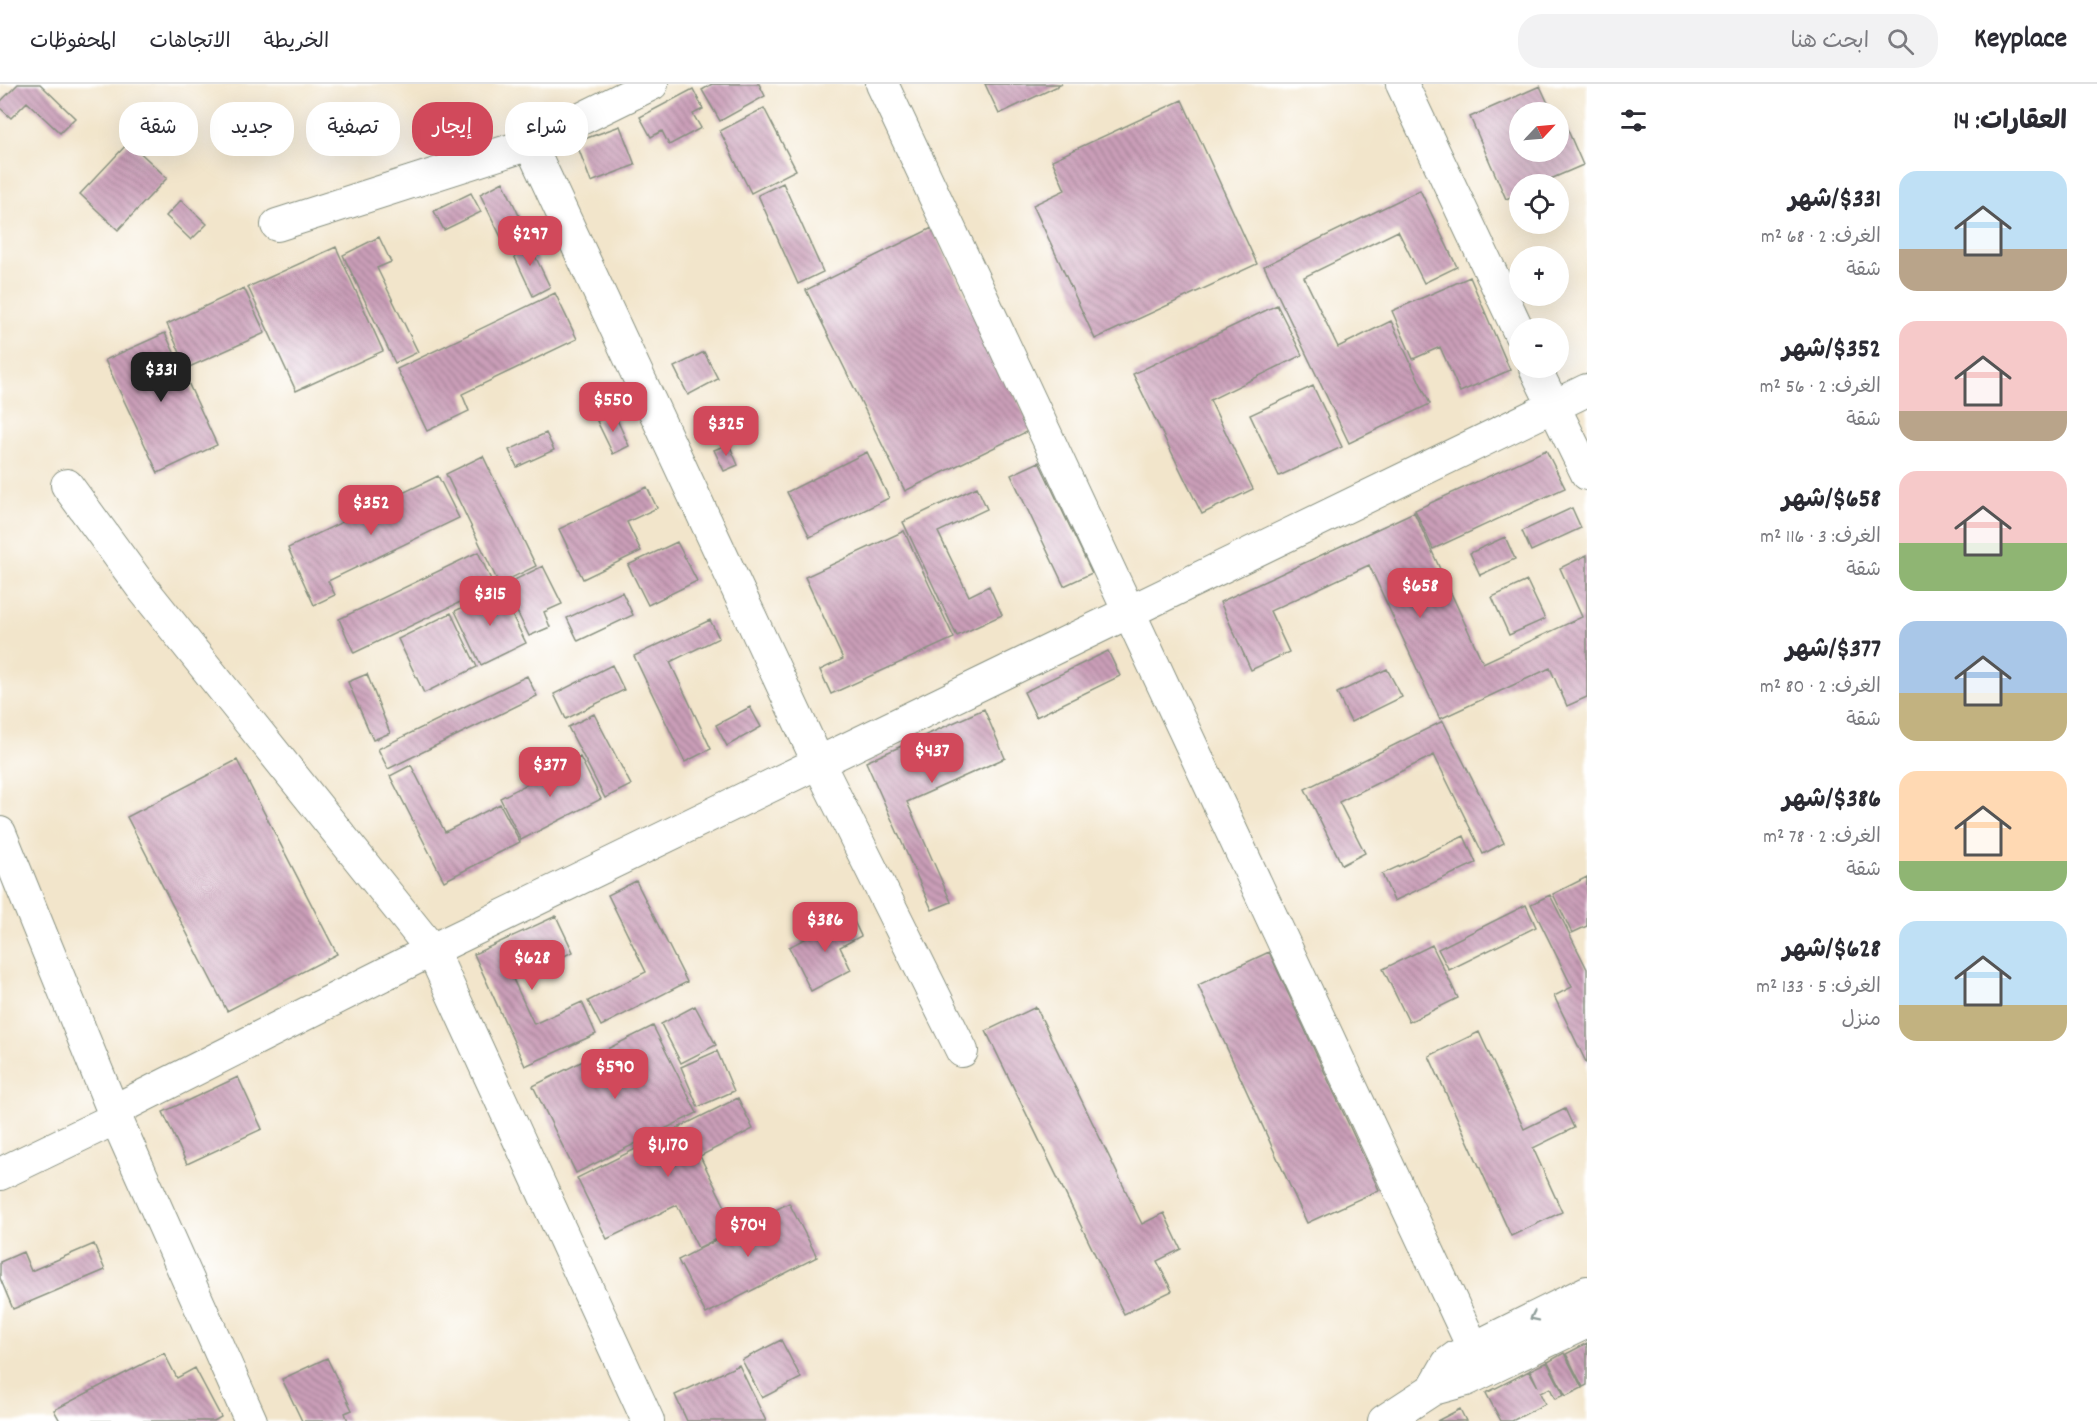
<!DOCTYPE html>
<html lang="ar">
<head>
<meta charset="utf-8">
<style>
	:root { --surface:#fff; --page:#f2f2f3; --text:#2b2b33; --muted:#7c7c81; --line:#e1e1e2; --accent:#d1495b }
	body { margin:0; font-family:Dekko,"Playpen Sans Arabic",sans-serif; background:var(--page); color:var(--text); direction:rtl; height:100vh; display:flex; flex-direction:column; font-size:22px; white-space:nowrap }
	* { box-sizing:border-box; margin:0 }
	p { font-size:20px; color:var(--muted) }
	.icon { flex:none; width:33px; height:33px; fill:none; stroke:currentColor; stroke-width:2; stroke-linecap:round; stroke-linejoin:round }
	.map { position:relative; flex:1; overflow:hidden; direction:ltr }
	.panel { display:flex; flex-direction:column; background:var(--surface); width:510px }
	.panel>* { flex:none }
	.top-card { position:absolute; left:18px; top:18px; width:570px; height:54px; direction:rtl; display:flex; gap:12px }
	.needle { width:39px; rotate:64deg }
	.buttons { position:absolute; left:1509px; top:18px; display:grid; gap:12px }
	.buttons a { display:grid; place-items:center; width:60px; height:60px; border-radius:50%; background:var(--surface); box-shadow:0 6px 24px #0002; font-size:30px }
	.price { position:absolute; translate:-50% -51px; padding:0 14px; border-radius:12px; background:var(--accent); color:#fff; font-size:20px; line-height:39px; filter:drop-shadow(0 2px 3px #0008) }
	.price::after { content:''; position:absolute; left:50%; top:36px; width:18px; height:14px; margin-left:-9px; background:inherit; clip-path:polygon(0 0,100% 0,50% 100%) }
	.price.on { background:#222; color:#fff }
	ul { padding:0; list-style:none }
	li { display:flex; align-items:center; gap:18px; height:150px; padding:0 30px }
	li span { display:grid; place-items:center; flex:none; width:168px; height:120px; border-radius:18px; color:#555 }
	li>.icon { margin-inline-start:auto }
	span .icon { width:72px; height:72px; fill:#fffc; stroke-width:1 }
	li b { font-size:26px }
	h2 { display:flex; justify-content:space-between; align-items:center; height:72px; padding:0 30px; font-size:26px }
	.tag { padding:0 21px; border-radius:24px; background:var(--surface); box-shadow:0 6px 24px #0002; font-size:21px; line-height:54px }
	.tag.on { background:var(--accent); color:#fff }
	header { display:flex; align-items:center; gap:36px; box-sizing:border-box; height:84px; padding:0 30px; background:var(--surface); border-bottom:2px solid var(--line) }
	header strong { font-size:28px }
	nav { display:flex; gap:33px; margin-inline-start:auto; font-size:21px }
	.search { width:420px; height:54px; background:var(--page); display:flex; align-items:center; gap:15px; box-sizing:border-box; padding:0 21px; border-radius:24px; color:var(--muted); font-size:22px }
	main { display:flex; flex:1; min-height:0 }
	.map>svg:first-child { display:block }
	.building { fill:url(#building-back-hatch) }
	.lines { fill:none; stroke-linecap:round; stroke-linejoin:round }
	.street-casing { stroke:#889180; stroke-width:34 }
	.street { stroke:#fff; stroke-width:32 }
	.oneway { stroke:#8f9e9a }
</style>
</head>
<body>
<header>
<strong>Keyplace</strong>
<div class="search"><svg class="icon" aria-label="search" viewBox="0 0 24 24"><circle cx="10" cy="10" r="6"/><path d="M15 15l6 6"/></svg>ابحث هنا</div>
<nav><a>الخريطة</a><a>الاتجاهات</a><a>المحفوظات</a></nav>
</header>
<main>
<section class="panel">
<h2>العقارات: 14<svg class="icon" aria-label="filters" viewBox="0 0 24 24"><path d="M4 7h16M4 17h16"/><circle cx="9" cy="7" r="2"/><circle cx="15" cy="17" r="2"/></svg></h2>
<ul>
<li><span style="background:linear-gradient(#bfe0f5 65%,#b9a48a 0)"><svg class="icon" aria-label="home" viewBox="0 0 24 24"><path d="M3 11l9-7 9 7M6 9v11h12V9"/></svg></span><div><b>$331/شهر</b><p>الغرف: 2 · 68 m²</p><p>شقة</p></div></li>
<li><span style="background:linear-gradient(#f6c9c9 75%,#b9a48a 0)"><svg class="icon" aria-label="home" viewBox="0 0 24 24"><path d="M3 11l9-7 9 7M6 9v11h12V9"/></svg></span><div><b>$352/شهر</b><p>الغرف: 2 · 56 m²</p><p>شقة</p></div></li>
<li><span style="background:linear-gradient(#f6c9c9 60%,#8fb573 0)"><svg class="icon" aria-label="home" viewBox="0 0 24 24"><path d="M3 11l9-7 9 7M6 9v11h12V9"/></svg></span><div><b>$658/شهر</b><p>الغرف: 3 · 116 m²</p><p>شقة</p></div></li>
<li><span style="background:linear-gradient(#a9c7e8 60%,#c2b280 0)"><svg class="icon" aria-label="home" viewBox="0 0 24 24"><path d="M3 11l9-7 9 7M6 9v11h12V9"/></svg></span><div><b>$377/شهر</b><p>الغرف: 2 · 80 m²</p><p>شقة</p></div></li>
<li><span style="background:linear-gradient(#ffd9b3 75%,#8fb573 0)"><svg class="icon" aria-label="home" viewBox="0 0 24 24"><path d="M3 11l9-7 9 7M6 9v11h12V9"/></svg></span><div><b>$386/شهر</b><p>الغرف: 2 · 78 m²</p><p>شقة</p></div></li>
<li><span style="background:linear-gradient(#bfe0f5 70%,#c2b280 0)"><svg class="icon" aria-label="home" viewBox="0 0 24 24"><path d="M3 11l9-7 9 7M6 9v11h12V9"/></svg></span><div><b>$628/شهر</b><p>الغرف: 5 · 133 m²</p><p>منزل</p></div></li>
</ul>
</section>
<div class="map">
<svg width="1587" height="1337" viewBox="0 0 1587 1337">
	<defs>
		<pattern id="building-back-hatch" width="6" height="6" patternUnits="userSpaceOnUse" patternTransform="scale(1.5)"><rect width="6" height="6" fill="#ca9eb8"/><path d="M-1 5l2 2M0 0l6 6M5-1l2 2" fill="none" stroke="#a38296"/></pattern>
	</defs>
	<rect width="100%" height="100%" fill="#fff"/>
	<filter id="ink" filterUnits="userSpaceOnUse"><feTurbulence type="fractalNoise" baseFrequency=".0167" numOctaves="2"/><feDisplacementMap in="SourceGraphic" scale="12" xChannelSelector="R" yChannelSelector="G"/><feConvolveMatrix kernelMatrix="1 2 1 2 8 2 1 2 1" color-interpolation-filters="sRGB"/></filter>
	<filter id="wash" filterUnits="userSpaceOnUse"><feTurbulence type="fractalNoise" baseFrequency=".008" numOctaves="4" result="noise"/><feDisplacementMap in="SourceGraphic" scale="24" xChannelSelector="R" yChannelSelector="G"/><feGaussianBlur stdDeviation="1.35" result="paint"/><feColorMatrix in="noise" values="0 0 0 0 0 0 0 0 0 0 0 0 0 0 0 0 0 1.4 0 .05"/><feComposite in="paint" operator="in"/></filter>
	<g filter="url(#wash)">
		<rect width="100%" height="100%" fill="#f2e5cb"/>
		<g id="blocks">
			<path class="building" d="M 18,0 L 40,0 L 75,34 L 60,49 L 27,18 L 11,34 L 0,24 L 0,18 Z
				M 712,0 L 759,0 L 765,12 L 720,37 L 702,6 Z
				M 985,0 L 1062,0 L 999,30 Z
				M 1540,2 L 1552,28 L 1520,28 L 1520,68 L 1558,68 L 1558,45 L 1566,42 L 1583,81 L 1539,100 L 1520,100 L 1520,109 L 1506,115 L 1470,33 Z
				M 693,5 L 703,25 L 693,30 L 701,44 L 669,61 L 662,47 L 651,53 L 640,33 Z
				M 1182,16 L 1257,180 L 1095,255 L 1033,121 L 1065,106 L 1052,76 Z
				M 764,24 L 796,86 L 751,109 L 720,47 Z
				M 620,42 L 635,81 L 591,98 L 576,58 Z
				M 129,58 L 167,94 L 118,146 L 80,110 Z
				M 503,98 L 524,142 L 501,153 L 480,110 Z
				M 783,99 L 823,188 L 798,200 L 758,111 Z
				M 1420,106 L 1457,183 L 1424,199 L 1398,147 L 1304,193 L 1338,263 L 1391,237 L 1430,320 L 1349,359 L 1264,182 Z
				M 471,109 L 481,128 L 444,146 L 434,127 Z
				M 181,116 L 207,140 L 191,156 L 166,132 Z
				M 932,144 L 1032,345 L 905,407 L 806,206 Z
				M 379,153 L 391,178 L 377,184 L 418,268 L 395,279 L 343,171 Z
				M 527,155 L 550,203 L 533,212 L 510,163 Z
				M 336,163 L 383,267 L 296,307 L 248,203 Z
				M 1470,193 L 1510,286 L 1460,308 L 1440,263 L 1413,275 L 1392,227 Z
				M 244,204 L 265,249 L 187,284 L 167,240 Z
				M 555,209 L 577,255 L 462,310 L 469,327 L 427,347 L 397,285 Z
				M 1277,221 L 1302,271 L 1210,316 L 1253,405 L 1202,430 L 1133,290 Z
				M 165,249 L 217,361 L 158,389 L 105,276 Z
				M 704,268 L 718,295 L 688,311 L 674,283 Z
				M 1313,302 L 1342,363 L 1279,392 L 1250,331 Z
				M 614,329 L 629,362 L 613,370 L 597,337 Z
				M 546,349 L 554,366 L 517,383 L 509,366 Z
				M 729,360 L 738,381 L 724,387 L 714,366 Z
				M 1546,366 L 1565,404 L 1433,465 L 1415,426 Z
				M 867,368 L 889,414 L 810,453 L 787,408 Z
				M 483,372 L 536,482 L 499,500 L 446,390 Z
				M 1039,378 L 1092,489 L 1064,502 L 1011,391 Z
				M 438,392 L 459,434 L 328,497 L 335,511 L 314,521 L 288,464 Z
				M 647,403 L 657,424 L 627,438 L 641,467 L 583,495 L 559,445 Z
				M 977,403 L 987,425 L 938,448 L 969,512 L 989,502 L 1002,531 L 957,552 L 903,438 Z
				M 1572,424 L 1581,444 L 1531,467 L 1522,447 Z
				M 1414,428 L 1483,579 L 1582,533 L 1560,484 L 1587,471 L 1587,613 L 1567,622 L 1550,584 L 1440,635 L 1369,481 L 1270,527 L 1289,568 L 1251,586 L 1220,518 Z
				M 904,447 L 954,554 L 831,610 L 820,586 L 843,575 L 805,493 Z
				M 1505,453 L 1515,475 L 1480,491 L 1470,469 Z
				M 677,458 L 697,497 L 648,521 L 628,481 Z
				M 478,468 L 494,502 L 354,569 L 339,535 Z
				M 543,482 L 562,520 L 544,528 L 550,543 L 529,552 L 504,501 Z
				M 1527,497 L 1545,535 L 1509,551 L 1492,513 Z
				M 499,505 L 526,559 L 481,581 L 455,527 Z
				M 622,508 L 633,531 L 578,557 L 567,534 Z
				M 451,529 L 477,583 L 424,609 L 398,555 Z
				M 710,536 L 719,554 L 670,578 L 711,665 L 685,678 L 634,572 Z
				M 1108,567 L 1120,592 L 1036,633 L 1024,608 Z
				M 612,581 L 624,606 L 566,635 L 554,610 Z
				M 1387,585 L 1402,613 L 1351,638 L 1337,609 Z
				M 367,590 L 390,649 L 373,656 L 348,598 Z
				M 527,592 L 537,612 L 388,685 L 378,665 Z
				M 750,623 L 761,643 L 727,662 L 716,641 Z
				M 984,625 L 1005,674 L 907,718 L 951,818 L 932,826 L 866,678 Z
				M 594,630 L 631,701 L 605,714 L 568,643 Z
				M 1443,637 L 1504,759 L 1483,770 L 1434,671 L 1339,718 L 1365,769 L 1342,781 L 1305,705 Z
				M 580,673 L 601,715 L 521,756 L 500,714 Z
				M 237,676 L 337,870 L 227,927 L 127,733 Z
				M 411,681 L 445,748 L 500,720 L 520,758 L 444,797 L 390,692 Z
				M 1464,752 L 1476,779 L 1394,817 L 1382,790 Z
				M 1587,793 L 1587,842 L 1572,849 L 1553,810 Z
				M 636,797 L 687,898 L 601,942 L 588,917 L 646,888 L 608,811 Z
				M 1550,811 L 1587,885 L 1587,980 L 1554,912 L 1572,903 L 1531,820 Z
				M 1526,821 L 1536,843 L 1449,886 L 1438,865 Z
				M 851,831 L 861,852 L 840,863 L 851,886 L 811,907 L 789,863 Z
				M 556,832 L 573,868 L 513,895 L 534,940 L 582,918 L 596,950 L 525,982 L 474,870 Z
				M 1432,861 L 1458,914 L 1409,938 L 1383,885 Z
				M 1269,868 L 1379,1106 L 1307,1139 L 1198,901 Z
				M 695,922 L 716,961 L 681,979 L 661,940 Z
				M 1036,923 L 1142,1140 L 1164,1129 L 1181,1165 L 1157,1177 L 1172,1207 L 1124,1230 L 986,947 Z
				M 653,942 L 697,1029 L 576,1089 L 533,1002 Z
				M 1479,948 L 1524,1045 L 1565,1025 L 1574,1044 L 1533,1064 L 1562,1128 L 1511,1152 L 1429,972 Z
				M 717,967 L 734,1007 L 698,1023 L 681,983 Z
				M 238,993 L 262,1045 L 187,1080 L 163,1028 Z
				M 738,1014 L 753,1045 L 700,1072 L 736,1145 L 698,1164 L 677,1121 L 607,1155 L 577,1094 Z
				M 789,1119 L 817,1173 L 706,1230 L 678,1176 Z
				M 94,1160 L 105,1186 L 13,1225 L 0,1194 L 0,1178 L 23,1168 L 31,1187 Z
				M 781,1256 L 801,1294 L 762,1314 L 742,1276 Z
				M 1587,1259 L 1587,1301 L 1583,1303 L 1566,1270 Z
				M 164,1269 L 177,1294 L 195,1284 L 221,1333 L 214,1337 L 60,1337 L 54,1326 Z
				M 1564,1269 L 1582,1304 L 1566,1312 L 1548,1278 Z
				M 327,1274 L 352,1326 L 345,1329 L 348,1337 L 302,1337 L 282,1295 Z
				M 1547,1278 L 1564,1311 L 1555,1315 L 1550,1304 L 1540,1309 L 1545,1320 L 1512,1337 L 1501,1337 L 1486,1309 L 1529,1287 L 1538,1303 L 1530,1286 Z
				M 739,1281 L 766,1337 L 687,1337 L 675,1311 Z
				M 1460,1325 L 1466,1337 L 1437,1337 Z"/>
		</g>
	</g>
	<g filter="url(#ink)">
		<use href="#blocks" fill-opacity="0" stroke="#889180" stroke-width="1.5"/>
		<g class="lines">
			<g class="street-casing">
				<path id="street" d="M 882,0 L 1484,1287
					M 1402,0 L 1520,250
					M 530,60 L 819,680 L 962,967
					M 277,141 L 530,60 L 652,0
					M 1535,284 L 1587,390
					M 67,401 L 143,505 L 432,866 L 648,1337
					M 0,749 L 116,1034 L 0,1090
					M 1433,1305 L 1448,1279 L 1456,1273 L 1587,1208
					M 251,1337 L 116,1034 L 119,1027 L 125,1021 L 432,866 L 1587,306
					M 1384,1337 L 1433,1305 L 1466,1296 L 1587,1238"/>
			</g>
			<use href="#street" class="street"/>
		</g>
		<defs><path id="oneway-chevron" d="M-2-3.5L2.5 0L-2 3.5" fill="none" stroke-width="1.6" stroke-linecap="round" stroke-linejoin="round" transform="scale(1.5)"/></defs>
		<use class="oneway" href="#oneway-chevron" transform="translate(1534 1233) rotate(154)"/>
	</g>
</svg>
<div class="buttons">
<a><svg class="needle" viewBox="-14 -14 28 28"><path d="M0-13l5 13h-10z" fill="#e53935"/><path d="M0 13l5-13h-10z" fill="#7c7c81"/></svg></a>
<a><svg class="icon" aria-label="locate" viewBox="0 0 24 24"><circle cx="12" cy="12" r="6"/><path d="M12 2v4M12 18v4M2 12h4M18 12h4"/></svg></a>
<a>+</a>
<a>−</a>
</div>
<b class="price" style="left:530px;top:183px">$297</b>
<b class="price on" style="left:161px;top:319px">$331</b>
<b class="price" style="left:613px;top:349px">$550</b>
<b class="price" style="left:726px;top:373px">$325</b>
<b class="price" style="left:371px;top:452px">$352</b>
<b class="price" style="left:1420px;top:535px">$658</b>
<b class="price" style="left:490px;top:543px">$315</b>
<b class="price" style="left:932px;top:700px">$437</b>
<b class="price" style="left:550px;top:714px">$377</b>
<b class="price" style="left:825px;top:869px">$386</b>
<b class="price" style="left:532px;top:907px">$628</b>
<b class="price" style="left:615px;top:1016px">$590</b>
<b class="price" style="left:668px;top:1094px">$1,170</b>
<b class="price" style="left:748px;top:1174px">$704</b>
<div class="top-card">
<a class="tag">شراء</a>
<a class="tag on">إيجار</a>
<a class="tag">تصفية</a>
<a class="tag">جديد</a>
<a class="tag">شقة</a>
</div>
</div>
</main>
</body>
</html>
